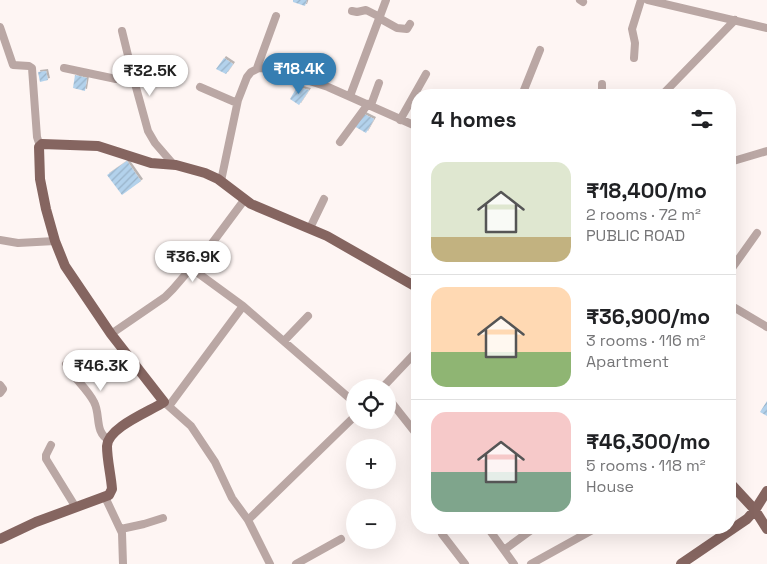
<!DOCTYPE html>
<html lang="en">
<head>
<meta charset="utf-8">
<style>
	:root { --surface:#fff; --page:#f2f2f2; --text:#202124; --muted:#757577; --line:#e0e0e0; --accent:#357eb2 }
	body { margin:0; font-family:"Space Grotesk",sans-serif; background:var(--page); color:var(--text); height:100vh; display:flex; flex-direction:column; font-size:19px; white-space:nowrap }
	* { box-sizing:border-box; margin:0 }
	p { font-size:16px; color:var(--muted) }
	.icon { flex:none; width:28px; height:28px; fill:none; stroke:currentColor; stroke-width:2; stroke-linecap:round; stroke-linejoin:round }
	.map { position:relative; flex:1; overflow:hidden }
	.side { position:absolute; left:411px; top:89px; width:325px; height:445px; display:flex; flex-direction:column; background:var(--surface); border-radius:20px; box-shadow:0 5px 20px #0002 }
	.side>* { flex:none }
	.fabs { position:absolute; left:346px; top:379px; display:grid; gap:10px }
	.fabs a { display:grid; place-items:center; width:50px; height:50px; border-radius:50%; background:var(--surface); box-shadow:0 5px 20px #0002; font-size:25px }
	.price { position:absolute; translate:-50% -42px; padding:0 11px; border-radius:18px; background:#fff; color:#222; font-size:16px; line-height:32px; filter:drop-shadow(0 1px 2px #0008) }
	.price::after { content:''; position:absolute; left:50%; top:30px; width:15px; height:11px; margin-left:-8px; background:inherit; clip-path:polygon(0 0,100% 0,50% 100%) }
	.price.selected { background:var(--accent); color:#fff }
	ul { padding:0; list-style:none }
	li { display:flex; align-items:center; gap:15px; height:125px; padding:0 20px }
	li+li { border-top:1px solid var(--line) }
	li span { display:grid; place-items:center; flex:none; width:140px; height:100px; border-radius:15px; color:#555 }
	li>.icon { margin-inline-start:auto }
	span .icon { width:60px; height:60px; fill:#fffc; stroke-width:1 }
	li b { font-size:21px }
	h2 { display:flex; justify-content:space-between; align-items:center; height:60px; padding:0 20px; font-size:21px }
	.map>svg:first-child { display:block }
	.building { fill:url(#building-hatch); filter:url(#shadow) }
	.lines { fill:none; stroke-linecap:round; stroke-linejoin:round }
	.minor { stroke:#baa7a4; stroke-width:8 }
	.major { stroke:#856560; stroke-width:10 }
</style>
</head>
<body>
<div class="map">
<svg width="767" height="564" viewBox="0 0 767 564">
	<defs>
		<pattern id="building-hatch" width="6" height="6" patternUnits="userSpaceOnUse" patternTransform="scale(1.25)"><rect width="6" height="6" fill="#b3d2ec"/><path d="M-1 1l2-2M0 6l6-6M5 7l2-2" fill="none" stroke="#99b3c9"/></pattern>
		<filter id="shadow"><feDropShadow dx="2" dy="-2" stdDeviation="0" flood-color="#0004"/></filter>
	</defs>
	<rect width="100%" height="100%" fill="#fef5f3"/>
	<path class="building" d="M 293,0 L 307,0 L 305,6 L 293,2 Z
		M 224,58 L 233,64 L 226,74 L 216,69 Z
		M 46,71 L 48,80 L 40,82 L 38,72 Z
		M 75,75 L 87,78 L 85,91 L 73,88 Z
		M 297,87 L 309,90 L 299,105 L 290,99 Z
		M 362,113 L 374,119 L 366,133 L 354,126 Z
		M 127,161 L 141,181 L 122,195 L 107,175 Z
		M 767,401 L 767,416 L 760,412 Z"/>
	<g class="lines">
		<path class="minor" d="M 580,0 L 583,2
			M 648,0 L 767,28
			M 352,11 L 357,12 L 366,10 L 380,17
			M 379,18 L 397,28 L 407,29 L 410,24
			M 0,27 L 13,65 L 29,66 L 32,68 L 37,137 L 40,146
			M 122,31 L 134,80 L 148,131 L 155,143 L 174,165
			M 634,58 L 635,43 L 632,29 L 641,0
			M 64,68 L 116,79 L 134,80
			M 257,68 L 276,16
			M 200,87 L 237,103
			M 522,95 L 540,50
			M 602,95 L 602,84
			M 662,95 L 735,20
			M 350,96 L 386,0
			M 371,105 L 379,83
			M 400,120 L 426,74
			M 340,142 L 368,104
			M 730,162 L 767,151
			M 221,181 L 238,100 L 247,77 L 251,72 L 259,68 L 273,69 L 328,87 L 418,127
			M 310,228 L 324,199
			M 0,240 L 18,243 L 55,241
			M 191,268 L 243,306 L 355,403
			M 730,271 L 757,233
			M 730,305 L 767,327
			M 111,334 L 165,297 L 173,289 L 210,246 L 245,199
			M 284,341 L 308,316
			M 66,364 C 73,378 87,388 94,402 C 101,415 94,432 109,440
			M 0,385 L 3,389 L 0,393
			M 382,388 L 418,350
			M 388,398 L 418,436
			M 164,402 L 191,426 L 215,462 L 232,498 L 248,520 L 270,564
			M 169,406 L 243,306
			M 51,445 L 46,455 L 46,459 L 75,506
			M 105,497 L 122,533 L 123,564
			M 248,520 L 355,416
			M 488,528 L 514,564
			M 121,529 L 144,524 L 163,518
			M 442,534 L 465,564
			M 504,550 L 534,528
			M 296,564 L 341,539
			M 531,564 L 596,528"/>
		<path class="major" d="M 730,483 L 755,510 L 767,529
			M 0,539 L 36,522 L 109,495 L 112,489 C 111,475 107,460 107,446 C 108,427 151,411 164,402 L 111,334 L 65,266 L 55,241 L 46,209 L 40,179 L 39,147 L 42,144 L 98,146 L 151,163 L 176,165 L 205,173 L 218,179 L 251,204 L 327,236 L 418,288
			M 681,564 L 747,519 L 755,510 L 767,491"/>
	</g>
</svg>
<div class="fabs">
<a><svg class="icon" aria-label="locate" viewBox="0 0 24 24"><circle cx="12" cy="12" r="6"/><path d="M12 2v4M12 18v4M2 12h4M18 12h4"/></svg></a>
<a>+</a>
<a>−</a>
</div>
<b class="price selected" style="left:299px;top:95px">₹18.4K</b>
<b class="price" style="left:150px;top:97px">₹32.5K</b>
<b class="price" style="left:193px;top:283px">₹36.9K</b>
<b class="price" style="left:101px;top:392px">₹46.3K</b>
<section class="side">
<h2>4 homes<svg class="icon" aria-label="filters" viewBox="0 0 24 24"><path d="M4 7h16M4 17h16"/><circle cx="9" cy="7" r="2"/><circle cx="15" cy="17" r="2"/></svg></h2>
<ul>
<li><span style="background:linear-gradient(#dfe7d0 75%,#c2b280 0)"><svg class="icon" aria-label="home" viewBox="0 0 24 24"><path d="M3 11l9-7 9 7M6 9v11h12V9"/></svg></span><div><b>₹18,400/mo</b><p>2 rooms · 72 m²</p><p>PUBLIC ROAD</p></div></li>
<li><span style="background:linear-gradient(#ffd9b3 65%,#8fb573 0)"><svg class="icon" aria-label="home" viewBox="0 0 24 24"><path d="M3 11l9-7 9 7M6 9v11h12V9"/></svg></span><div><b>₹36,900/mo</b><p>3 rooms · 116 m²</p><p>Apartment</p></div></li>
<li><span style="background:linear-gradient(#f6c9c9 60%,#7fa58c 0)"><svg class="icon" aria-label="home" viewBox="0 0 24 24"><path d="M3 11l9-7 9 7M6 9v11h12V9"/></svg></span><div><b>₹46,300/mo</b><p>5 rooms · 118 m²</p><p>House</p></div></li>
</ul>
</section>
</div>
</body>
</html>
